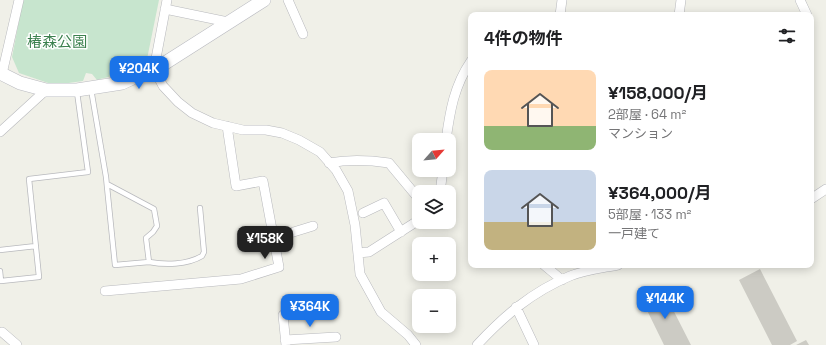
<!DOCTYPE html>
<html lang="ja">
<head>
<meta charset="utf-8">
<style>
	:root { --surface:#fff; --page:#f6f6f6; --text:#202124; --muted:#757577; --accent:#1a73e8 }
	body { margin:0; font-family:"Space Grotesk","Noto Sans JP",sans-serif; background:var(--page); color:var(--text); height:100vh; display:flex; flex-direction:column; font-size:15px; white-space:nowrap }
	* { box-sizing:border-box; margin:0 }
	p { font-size:13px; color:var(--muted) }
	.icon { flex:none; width:22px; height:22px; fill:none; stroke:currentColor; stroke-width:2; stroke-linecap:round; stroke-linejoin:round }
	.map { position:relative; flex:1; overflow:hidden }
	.sheet { position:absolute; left:468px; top:12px; width:346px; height:256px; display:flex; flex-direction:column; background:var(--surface); border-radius:8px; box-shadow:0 2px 10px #0003 }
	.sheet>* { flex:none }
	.needle { width:26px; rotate:63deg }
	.controls { position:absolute; left:412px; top:133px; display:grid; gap:8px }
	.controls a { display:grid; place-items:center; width:44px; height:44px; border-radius:8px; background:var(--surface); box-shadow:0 2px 10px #0003; font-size:20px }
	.price { position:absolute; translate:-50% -34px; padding:0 9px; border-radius:8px; background:var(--accent); color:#fff; font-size:13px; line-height:26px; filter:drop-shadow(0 1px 2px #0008) }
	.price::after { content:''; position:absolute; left:50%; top:24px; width:12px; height:9px; margin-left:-6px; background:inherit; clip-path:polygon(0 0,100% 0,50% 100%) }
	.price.current { background:#222; color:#fff }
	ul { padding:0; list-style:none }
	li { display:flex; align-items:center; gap:12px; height:100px; padding:0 16px }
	li span { display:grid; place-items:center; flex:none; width:112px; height:80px; border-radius:8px; color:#555 }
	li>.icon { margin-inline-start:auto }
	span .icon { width:48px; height:48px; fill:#fffc; stroke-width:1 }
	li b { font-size:17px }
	h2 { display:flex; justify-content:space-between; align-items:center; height:48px; padding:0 16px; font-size:17px }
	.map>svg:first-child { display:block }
	.green { fill:#c7e5ce }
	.building { fill:#cccbc4 }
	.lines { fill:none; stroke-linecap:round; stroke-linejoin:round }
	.lane-casing { stroke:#b8b9bd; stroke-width:6 }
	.street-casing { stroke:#b8b9bd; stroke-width:10 }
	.secondary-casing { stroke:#b9bac0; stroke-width:14 }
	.lane { stroke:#fff; stroke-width:4.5 }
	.street { stroke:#fff; stroke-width:9 }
	.secondary { stroke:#fff; stroke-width:13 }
	.labels { text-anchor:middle; stroke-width:3; stroke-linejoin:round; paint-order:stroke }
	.park-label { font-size:15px; fill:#3c814f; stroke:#fff }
</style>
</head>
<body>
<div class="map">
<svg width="826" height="345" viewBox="0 0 826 345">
	<rect width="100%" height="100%" fill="#f0f0e8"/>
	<path class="green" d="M 23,0 L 159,0 L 147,59 C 136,73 113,75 97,80 L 92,74 L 86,73 L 83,81 L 54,85 L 19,73 L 12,57 Z"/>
	<path class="building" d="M 760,269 L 797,341 L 790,345 L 772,345 L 739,280 Z
		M 663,290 L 691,345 L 664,345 L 642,300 Z
		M 806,340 L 809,345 L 796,345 Z"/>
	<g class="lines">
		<g class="lane-casing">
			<path id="lane" d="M 91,89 L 106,177 C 109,207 112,236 115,265 L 149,262 L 146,238 L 153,232 L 157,226 L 154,209 L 107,184
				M 0,250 L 36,246
				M 149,262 C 165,265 187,265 202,256 L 204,252 L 200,208
				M 0,271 L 1,281 L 39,277 L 29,179 L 88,172 L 77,92"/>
		</g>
		<g class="street-casing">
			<path id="street" d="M 167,0 L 154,69 L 163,86 L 178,102 L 192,113 L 213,123 L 243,130 L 266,130 L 282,133 L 299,140 L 320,152 L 336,170 L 348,191 L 355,225 L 360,274 L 381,312 L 408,335 L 416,345
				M 288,0 L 303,34
				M 800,0 L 807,15
				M 165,9 L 228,22
				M 560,15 L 562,0
				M 679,15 L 681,0
				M 2,74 L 19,0
				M 0,132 L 46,90
				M 446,140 C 450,111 454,86 471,61
				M 329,163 C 350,159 368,160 389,163 L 419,199
				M 440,192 L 443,170
				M 811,199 L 826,189
				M 363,213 L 384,203 L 401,232
				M 274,238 L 313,226
				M 358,253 L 369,252 L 419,220
				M 544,265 L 562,280
				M 105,291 L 241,279 L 279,267 L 263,181 L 236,186 L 227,126
				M 516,307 L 534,345
				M 283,315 L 286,345
				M 2,332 L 17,345
				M 285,340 L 336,337
				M 477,345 C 505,315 532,292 570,276 C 585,270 603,268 618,265"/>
		</g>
		<g class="secondary-casing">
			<path id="secondary" d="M 0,73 L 20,83 L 46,90 L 77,90 L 122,83 L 165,63 L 264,0"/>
		</g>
		<use href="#lane" class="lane"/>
		<use href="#street" class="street"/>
		<use href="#secondary" class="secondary"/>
	</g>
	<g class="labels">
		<g class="park-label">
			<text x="57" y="47">椿森公園</text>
		</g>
	</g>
</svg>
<div class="controls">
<a><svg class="needle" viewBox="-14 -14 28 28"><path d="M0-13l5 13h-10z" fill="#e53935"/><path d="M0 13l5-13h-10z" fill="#757577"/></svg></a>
<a><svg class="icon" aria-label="layers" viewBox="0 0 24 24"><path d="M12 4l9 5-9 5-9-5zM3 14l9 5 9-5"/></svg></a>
<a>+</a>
<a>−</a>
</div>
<b class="price" style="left:139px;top:90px">¥204K</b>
<b class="price current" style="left:265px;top:260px">¥158K</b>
<b class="price" style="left:665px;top:320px">¥144K</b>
<b class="price" style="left:310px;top:328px">¥364K</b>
<section class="sheet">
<h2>4件の物件<svg class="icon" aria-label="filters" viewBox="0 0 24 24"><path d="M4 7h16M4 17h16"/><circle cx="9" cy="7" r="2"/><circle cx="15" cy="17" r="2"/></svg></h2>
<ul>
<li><span style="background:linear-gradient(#ffd9b3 70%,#8fb573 0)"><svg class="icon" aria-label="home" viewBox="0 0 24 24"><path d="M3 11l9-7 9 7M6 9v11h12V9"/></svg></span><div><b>¥158,000/月</b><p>2部屋 · 64 m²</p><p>マンション</p></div></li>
<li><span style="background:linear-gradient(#c9d6e8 65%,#c2b280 0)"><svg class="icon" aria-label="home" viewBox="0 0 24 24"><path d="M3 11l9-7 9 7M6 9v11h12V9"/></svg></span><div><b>¥364,000/月</b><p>5部屋 · 133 m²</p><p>一戸建て</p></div></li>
</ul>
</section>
</div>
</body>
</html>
